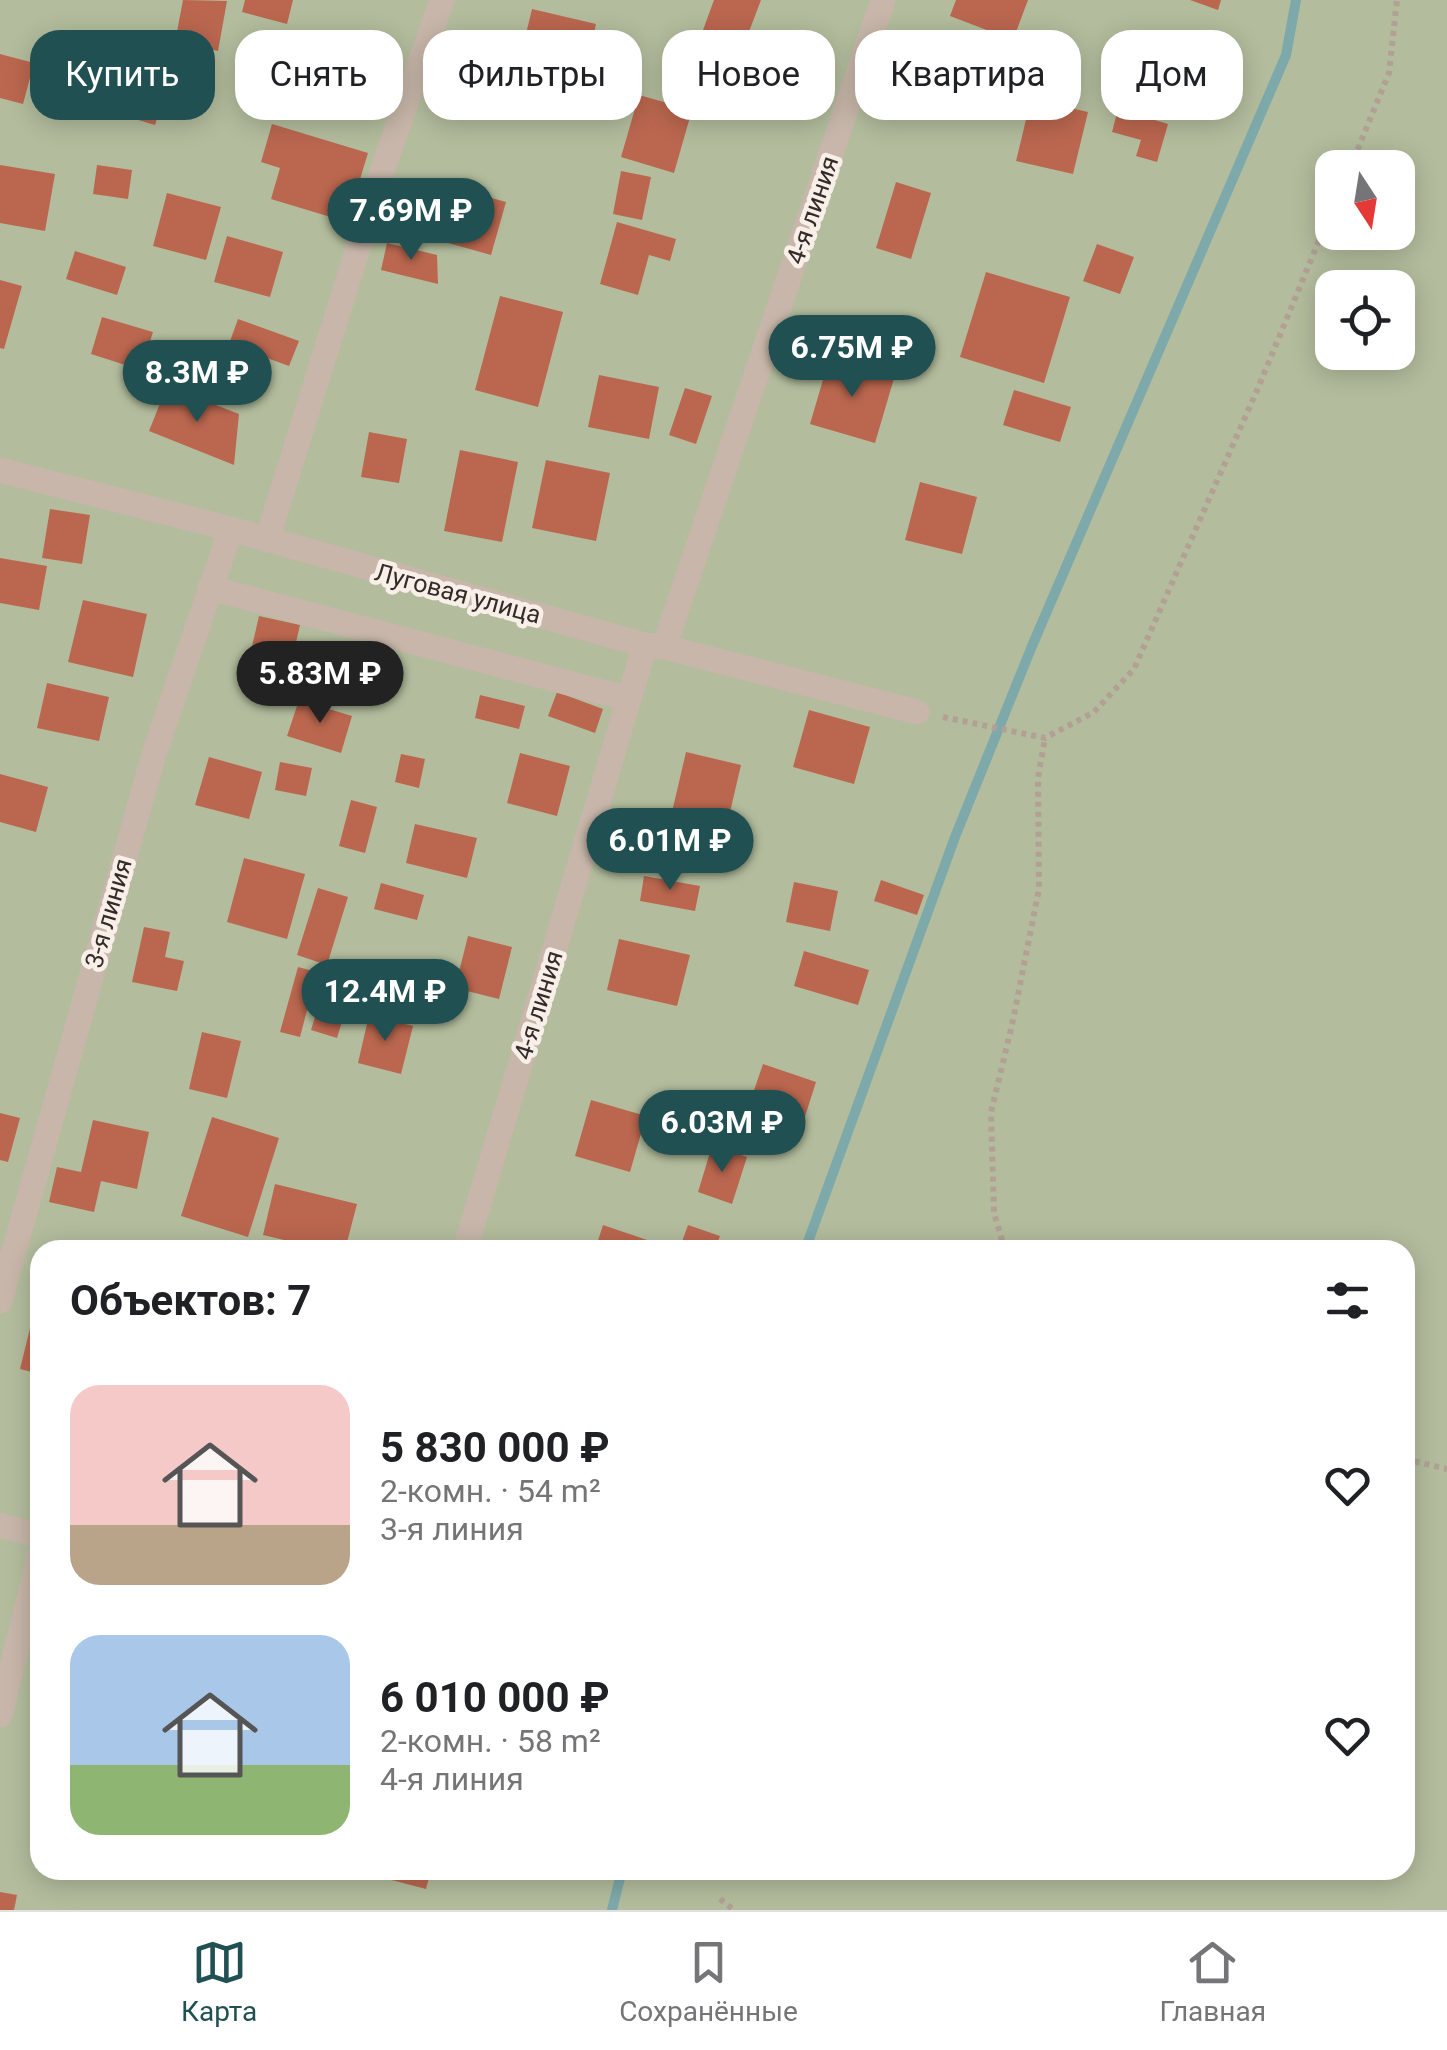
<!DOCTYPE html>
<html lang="ru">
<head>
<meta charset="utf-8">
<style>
	:root { --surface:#fff; --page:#f2f2f2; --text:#202124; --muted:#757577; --line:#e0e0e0; --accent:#215052 }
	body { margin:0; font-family:Roboto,sans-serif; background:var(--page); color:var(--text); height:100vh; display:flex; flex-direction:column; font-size:38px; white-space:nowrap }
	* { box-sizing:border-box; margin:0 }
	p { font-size:32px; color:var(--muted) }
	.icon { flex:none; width:55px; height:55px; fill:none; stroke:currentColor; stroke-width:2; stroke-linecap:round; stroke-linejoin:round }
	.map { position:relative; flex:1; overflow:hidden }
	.side { position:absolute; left:30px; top:1240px; width:1385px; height:640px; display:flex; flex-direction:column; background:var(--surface); border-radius:30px; box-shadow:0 5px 25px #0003 }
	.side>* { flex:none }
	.top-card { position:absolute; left:30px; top:30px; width:1388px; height:90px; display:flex; gap:20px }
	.needle { width:65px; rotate:168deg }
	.tools { position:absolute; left:1315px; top:150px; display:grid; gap:20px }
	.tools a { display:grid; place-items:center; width:100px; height:100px; border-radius:20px; background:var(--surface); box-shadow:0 5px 25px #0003; font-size:50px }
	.price { position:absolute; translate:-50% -85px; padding:0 22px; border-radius:35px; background:var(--accent); color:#fff; font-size:32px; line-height:65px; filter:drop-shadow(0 2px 5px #0008) }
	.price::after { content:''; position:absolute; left:50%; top:60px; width:30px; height:22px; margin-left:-15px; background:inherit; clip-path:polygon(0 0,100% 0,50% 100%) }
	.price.on { background:#222; color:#fff }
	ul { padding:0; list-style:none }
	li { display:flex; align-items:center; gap:30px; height:250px; padding:0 40px }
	li span { display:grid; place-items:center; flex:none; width:280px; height:200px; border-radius:30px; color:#555 }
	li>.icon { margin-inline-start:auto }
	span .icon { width:120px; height:120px; fill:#fffc; stroke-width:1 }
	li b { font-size:42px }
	h2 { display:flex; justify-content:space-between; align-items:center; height:120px; padding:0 40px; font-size:42px }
	.tag { padding:0 35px; border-radius:30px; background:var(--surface); box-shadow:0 5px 25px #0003; font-size:35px; line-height:90px }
	.tag.on { background:var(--accent); color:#fff }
	.menu { display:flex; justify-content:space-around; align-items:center; height:140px; border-top:2px solid var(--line); background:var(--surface); font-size:28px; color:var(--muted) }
	.menu a { display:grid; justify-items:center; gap:5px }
	.menu .on { color:var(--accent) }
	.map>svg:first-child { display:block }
	.green { fill:#b3bd9d; fill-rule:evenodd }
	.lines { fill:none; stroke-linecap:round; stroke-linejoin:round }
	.stream { stroke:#7ea9aa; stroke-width:10 }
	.building { fill:#bb674f }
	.path { stroke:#b2a094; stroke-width:6; stroke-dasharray:5 5; stroke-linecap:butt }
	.minor { stroke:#c7b6a9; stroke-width:25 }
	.labels { text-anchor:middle; stroke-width:9; stroke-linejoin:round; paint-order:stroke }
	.street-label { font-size:25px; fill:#352c28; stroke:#f8f0e8 }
</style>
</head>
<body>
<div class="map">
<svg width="1447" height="1910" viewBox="0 0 1447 1910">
	<rect width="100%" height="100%" fill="#f0e6dc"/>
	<path class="green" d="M 0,0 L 1447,0 L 1447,1910 L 0,1910 ZM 1332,168 L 1398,168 L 1398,232 L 1332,232 ZM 1332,288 L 1398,288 L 1398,352 L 1332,352 ZM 40,1250 L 1405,1250 L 1405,1870 L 40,1870 Z"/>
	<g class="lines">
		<path class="stream" d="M 805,1250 L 955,837 L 1032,646 L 1286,55 L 1296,0
			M 612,1910 L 622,1870"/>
	</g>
	<path class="building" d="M 183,0 L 227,1 L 218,51 L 175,42 Z
		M 245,0 L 293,0 L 287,24 L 242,12 Z
		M 714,0 L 761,0 L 744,45 L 703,30 Z
		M 956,0 L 1028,0 L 1013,40 L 950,16 Z
		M 1190,0 L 1221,0 L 1218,10 Z
		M 532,9 L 596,24 L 584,75 L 520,59 Z
		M 0,54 L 34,63 L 23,104 L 0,98 Z
		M 111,55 L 171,73 L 155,125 L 95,107 Z
		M 639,95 L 692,110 L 674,173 L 621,157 Z
		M 1031,99 L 1088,112 L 1073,174 L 1016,161 Z
		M 1118,109 L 1168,124 L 1157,162 L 1136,156 L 1141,140 L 1112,132 Z
		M 272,124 L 368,153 L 347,222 L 271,199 L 280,168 L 261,162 Z
		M 0,165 L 55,174 L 45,231 L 0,223 Z
		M 97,165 L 132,170 L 128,199 L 93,194 Z
		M 621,171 L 651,177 L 642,220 L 613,214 Z
		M 424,179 L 506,202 L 491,255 L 409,232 Z
		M 896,182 L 931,193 L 911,259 L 876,248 Z
		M 167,193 L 221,207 L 206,260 L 153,246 Z
		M 617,222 L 676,239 L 670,261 L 649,255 L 638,295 L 600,284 Z
		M 227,236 L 283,252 L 270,297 L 214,282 Z
		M 387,243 L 437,255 L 438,284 L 381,270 Z
		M 1097,244 L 1134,257 L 1120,294 L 1083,281 Z
		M 75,251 L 126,267 L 117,295 L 66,279 Z
		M 986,272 L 1070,297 L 1044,383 L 960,357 Z
		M 0,280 L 22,286 L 4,349 L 0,348 Z
		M 500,296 L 563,312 L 538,407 L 475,390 Z
		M 102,317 L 153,332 L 141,370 L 91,354 Z
		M 238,319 L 299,341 L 289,366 L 229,344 Z
		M 830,356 L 895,375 L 875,443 L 810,424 Z
		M 599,375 L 659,387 L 649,439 L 588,427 Z
		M 167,386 L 239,414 L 234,465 L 149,431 Z
		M 685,388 L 712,396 L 696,444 L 669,435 Z
		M 1014,390 L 1071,407 L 1060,442 L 1003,425 Z
		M 369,432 L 407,439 L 399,483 L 361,477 Z
		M 460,450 L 518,462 L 502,542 L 444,531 Z
		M 546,460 L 610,473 L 596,541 L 532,528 Z
		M 920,482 L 977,497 L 962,554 L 905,540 Z
		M 50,509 L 90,515 L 82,564 L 42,558 Z
		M 0,558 L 47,566 L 39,610 L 0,603 Z
		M 83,600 L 147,614 L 133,677 L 68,662 Z
		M 259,616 L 300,625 L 288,677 L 247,668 Z
		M 360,647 L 396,656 L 391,678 L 355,669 Z
		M 47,683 L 109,697 L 99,741 L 37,728 Z
		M 557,692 L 603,709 L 595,733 L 548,716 Z
		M 480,695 L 525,706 L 519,729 L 475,718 Z
		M 299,700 L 352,716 L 341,753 L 287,736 Z
		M 809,710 L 870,727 L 854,784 L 793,767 Z
		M 686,752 L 741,765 L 727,825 L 672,812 Z
		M 520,753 L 570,766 L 557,816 L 507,803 Z
		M 401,754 L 425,759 L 419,788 L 395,782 Z
		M 209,757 L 262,772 L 249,819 L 195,805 Z
		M 280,762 L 312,768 L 306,796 L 275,790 Z
		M 0,774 L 48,787 L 36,832 L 0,822 Z
		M 351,800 L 377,807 L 365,853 L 339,846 Z
		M 415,824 L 477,838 L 467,878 L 406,863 Z
		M 630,824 L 673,831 L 669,853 L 626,845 Z
		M 244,858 L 305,874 L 287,939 L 227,922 Z
		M 644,876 L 700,886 L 695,911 L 640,901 Z
		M 881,880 L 924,895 L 917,915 L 874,901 Z
		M 794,882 L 838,891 L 830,931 L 786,922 Z
		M 381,883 L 424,895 L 417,920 L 374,909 Z
		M 318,888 L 348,897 L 327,965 L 297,955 Z
		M 144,927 L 170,932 L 165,957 L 184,961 L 177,991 L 132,982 Z
		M 468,936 L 512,947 L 499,999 L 455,988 Z
		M 619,939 L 690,955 L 677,1006 L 607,990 Z
		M 804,951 L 869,970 L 858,1005 L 794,986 Z
		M 298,967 L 317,972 L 300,1037 L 280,1032 Z
		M 328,974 L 354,982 L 337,1038 L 311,1030 Z
		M 369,1015 L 413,1026 L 401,1074 L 358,1063 Z
		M 202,1032 L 241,1041 L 227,1098 L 189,1089 Z
		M 763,1064 L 816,1082 L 802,1126 L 748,1108 Z
		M 591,1100 L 646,1116 L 630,1172 L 575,1156 Z
		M 0,1113 L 20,1118 L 8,1162 L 0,1160 Z
		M 212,1117 L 279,1138 L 248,1237 L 181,1216 Z
		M 93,1120 L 149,1132 L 137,1189 L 101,1181 L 94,1212 L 49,1202 L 57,1167 L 81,1172 Z
		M 712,1146 L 747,1157 L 732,1204 L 698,1192 Z
		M 275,1184 L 357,1204 L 345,1250 L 326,1250 L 263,1235 Z
		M 603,1225 L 653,1242 L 650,1250 L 595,1250 Z
		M 688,1225 L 720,1236 L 715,1250 L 679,1250 Z
		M 32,1320 L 40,1322 L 40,1374 L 20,1369 Z
		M 353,1870 L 431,1870 L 426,1889 Z
		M 0,1892 L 17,1895 L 14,1910 L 0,1910 Z"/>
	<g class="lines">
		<path class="path" d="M 1350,168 L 1389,73 L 1397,0
			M 943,717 L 1045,738 L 1094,712 L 1134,669 L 1258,388 L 1332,209
			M 1005,1250 L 994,1213 L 991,1112 L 1012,1025 L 1039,889 L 1038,778 L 1045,738
			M 1405,1459 L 1447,1469
			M 720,1899 L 734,1910"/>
		<path class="minor" d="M 0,470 L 231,529 L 645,645 L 664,647 L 917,712
			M 267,540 L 381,174 L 442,0
			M 210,588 L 629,699
			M 664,647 L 883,0
			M 465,1250 L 645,645
			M 0,1301 L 154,754 L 231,529
			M 0,1525 L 40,1536
			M 0,1715 L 40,1554"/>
	</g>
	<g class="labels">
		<g class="street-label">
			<text transform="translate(812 210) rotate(-71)" y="9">4-я линия</text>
			<text transform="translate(458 593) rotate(15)" y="9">Луговая улица</text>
			<text transform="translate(108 913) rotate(-74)" y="9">3-я линия</text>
			<text transform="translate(538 1005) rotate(-73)" y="9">4-я линия</text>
		</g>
	</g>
</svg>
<div class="tools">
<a><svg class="needle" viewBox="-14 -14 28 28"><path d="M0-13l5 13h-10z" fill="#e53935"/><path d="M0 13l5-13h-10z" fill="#757577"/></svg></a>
<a><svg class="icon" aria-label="locate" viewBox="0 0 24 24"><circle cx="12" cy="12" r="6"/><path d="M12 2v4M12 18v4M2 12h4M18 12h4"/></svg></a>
</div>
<b class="price" style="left:411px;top:263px">7.69M ₽</b>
<b class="price" style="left:852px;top:400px">6.75M ₽</b>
<b class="price" style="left:197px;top:425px">8.3M ₽</b>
<b class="price on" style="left:320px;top:726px">5.83M ₽</b>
<b class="price" style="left:670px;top:893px">6.01M ₽</b>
<b class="price" style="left:385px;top:1044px">12.4M ₽</b>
<b class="price" style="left:722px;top:1175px">6.03M ₽</b>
<div class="top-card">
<a class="tag on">Купить</a>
<a class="tag">Снять</a>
<a class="tag">Фильтры</a>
<a class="tag">Новое</a>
<a class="tag">Квартира</a>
<a class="tag">Дом</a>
</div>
<section class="side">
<h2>Объектов: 7<svg class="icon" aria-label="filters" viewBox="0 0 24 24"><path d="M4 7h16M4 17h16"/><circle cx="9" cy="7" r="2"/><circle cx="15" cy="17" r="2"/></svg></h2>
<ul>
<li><span style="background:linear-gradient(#f6c9c9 70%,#b9a48a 0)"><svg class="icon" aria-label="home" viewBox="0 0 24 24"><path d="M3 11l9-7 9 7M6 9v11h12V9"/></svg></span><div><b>5 830 000 ₽</b><p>2-комн. · 54 m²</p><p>3-я линия</p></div><svg class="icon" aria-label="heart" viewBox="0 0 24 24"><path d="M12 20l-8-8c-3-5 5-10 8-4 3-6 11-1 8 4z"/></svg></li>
<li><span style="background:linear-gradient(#a9c7e8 65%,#8fb573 0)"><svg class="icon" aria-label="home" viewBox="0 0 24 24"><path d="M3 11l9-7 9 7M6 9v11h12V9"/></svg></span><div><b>6 010 000 ₽</b><p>2-комн. · 58 m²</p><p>4-я линия</p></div><svg class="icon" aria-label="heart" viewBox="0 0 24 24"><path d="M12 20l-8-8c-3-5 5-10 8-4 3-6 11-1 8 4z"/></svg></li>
</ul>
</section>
</div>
<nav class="menu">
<a class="on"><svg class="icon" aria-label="map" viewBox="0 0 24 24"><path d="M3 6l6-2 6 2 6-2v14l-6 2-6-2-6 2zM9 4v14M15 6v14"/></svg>Карта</a>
<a><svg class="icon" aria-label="saved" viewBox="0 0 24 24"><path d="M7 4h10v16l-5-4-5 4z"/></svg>Сохранённые</a>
<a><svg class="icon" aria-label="home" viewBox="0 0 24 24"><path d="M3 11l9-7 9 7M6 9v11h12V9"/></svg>Главная</a>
</nav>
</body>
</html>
